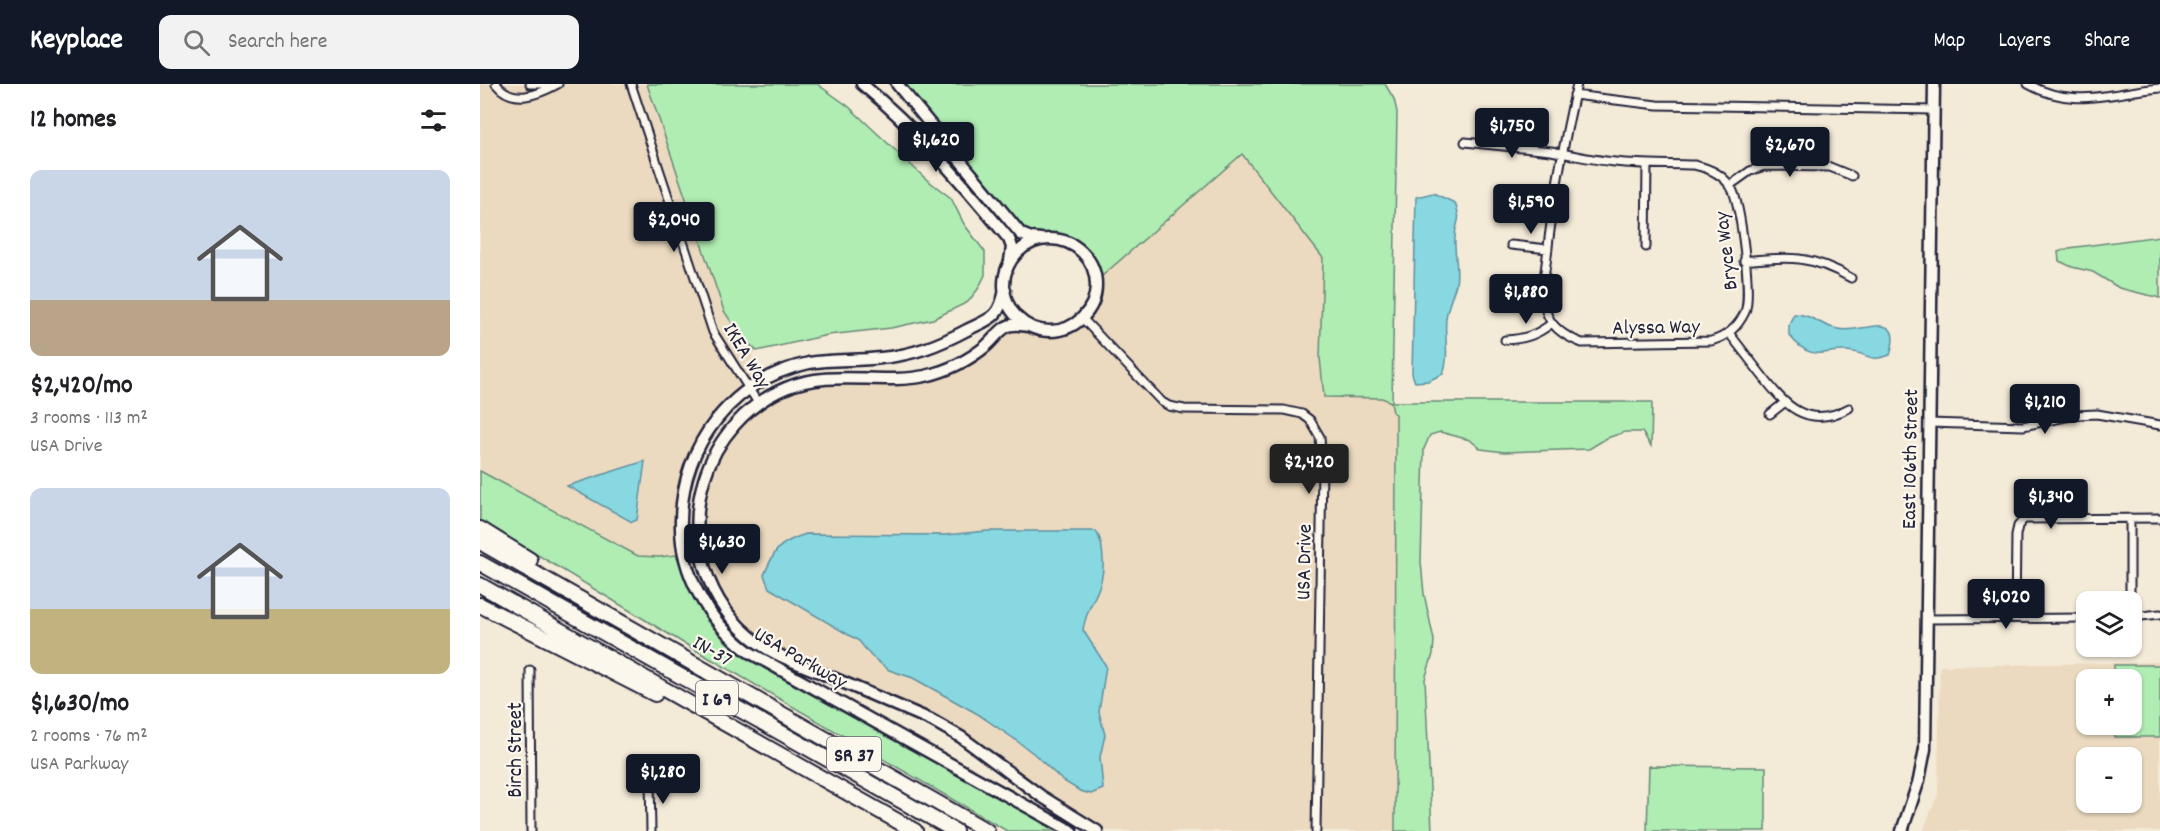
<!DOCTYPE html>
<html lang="en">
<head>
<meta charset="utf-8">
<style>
	:root { --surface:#fff; --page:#f2f2f2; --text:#202124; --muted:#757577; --accent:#111827 }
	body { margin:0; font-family:Dekko,sans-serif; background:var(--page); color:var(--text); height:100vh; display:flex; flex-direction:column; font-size:22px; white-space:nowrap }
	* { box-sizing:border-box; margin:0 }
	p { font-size:20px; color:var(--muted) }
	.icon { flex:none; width:33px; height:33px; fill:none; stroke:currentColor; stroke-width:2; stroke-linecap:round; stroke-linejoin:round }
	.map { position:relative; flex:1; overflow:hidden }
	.details { display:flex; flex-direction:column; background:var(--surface); width:480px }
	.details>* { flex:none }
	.fabs { position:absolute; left:1596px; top:507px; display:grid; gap:12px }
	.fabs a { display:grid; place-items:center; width:66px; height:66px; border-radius:12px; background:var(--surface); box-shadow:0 2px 4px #0004; font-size:30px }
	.price { position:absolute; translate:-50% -51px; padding:0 14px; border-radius:6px; background:var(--accent); color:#fff; font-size:20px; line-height:39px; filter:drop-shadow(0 2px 3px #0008) }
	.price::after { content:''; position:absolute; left:50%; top:36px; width:18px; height:14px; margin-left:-9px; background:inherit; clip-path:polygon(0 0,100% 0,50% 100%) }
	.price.active { background:#222; color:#fff }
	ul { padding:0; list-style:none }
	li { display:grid; align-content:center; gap:12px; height:318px; padding:0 30px }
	li span { display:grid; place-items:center; height:186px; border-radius:12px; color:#555 }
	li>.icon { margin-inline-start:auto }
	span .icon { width:108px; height:108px; fill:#fffc; stroke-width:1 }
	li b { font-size:26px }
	h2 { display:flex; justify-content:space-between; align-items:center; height:72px; padding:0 30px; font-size:26px }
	header { display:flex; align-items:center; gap:36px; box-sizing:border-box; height:84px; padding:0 30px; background:var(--accent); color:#fff }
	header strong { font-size:28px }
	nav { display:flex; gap:33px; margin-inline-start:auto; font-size:21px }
	.search { width:420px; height:54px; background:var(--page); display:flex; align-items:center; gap:15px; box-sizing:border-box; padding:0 21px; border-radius:12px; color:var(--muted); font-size:22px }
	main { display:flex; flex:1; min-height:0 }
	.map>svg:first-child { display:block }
	.built { fill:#ebdac0; fill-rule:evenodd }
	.green { fill:#afedb3; stroke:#688877; stroke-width:1.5 }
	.water { fill:#87d8e1; stroke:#5f8f9f; stroke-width:1.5 }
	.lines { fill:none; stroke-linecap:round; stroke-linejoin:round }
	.street-casing { stroke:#22223b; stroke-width:11 }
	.secondary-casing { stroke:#22223b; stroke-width:15 }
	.highway-casing { stroke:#22223b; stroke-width:18 }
	.street { stroke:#fbf7ec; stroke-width:7 }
	.secondary { stroke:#fbf7ec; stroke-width:10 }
	.highway { stroke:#fbf7ec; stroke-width:14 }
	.labels { text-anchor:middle; stroke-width:4.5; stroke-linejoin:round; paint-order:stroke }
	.shield { fill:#fbf7ec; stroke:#636270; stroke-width:1.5 }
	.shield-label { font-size:20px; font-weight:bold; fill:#22223b }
	.street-label { font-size:21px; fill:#22223b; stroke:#fbf7ec }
</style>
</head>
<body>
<header>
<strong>Keyplace</strong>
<div class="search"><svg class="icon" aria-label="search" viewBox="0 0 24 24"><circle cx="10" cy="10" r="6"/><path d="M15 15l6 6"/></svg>Search here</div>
<nav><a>Map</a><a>Layers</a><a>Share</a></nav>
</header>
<main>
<section class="details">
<h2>12 homes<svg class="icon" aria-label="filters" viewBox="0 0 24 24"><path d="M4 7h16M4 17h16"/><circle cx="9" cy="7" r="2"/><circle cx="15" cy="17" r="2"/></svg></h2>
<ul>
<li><span style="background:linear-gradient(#c9d6e8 70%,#b9a48a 0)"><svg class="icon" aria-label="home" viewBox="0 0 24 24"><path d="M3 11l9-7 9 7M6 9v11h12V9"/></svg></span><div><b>$2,420/mo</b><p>3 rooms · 113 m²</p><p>USA Drive</p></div></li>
<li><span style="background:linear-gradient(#c9d6e8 65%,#c2b280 0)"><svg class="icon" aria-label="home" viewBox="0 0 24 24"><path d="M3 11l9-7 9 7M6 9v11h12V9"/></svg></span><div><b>$1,630/mo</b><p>2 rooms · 76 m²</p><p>USA Parkway</p></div></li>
</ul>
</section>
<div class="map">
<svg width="1680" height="747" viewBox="0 0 1680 747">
	<rect width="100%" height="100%" fill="#f4ead8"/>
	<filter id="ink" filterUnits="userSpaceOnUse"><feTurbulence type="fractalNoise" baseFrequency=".0167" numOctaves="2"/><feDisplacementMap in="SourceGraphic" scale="12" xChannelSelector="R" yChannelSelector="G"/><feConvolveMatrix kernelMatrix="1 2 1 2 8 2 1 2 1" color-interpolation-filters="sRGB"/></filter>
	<g filter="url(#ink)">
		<path class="built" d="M 0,0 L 167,0 L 244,227 L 260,251 L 277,267 L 272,271 L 281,289 L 228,334 L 204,380 L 195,416 L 193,451 L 196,471 L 179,473 L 158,472 L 116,448 L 0,387 Z
			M 762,69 L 843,174 L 840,274 L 844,312 L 902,314 L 911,318 L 913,328 L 916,329 L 915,747 L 627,747 L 566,709 L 489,653 L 458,634 L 298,564 L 278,552 L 258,534 L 247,519 L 229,487 L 223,463 L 220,434 L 226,400 L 242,364 L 263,337 L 291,316 L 321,303 L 341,300 L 415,303 L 433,301 L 484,283 L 530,246 L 541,245 L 556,252 L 569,253 L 584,252 L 592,248 L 608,238 L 620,219 L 623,205 L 622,192 Z
			M 1680,578 L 1680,747 L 1443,747 L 1458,710 L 1460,582 ZM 1606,596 L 1652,596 L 1652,640 L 1606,640 ZM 1606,674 L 1652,674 L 1652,718 L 1606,718 Z"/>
		<path class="green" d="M 167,0 L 337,0 L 368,22 L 446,95 L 471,114 L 484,140 L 505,168 L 505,191 L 498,205 L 488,218 L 453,235 L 411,244 L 348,251 L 277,267 L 260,251 L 244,227 Z
			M 423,0 L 905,0 L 914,15 L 917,28 L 912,318 L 1172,318 L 1171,362 L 1162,348 L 1145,348 L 1127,354 L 1109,365 L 1024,368 L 1001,365 L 990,356 L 960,348 L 950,351 L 944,365 L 941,478 L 944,510 L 954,556 L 953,570 L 945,595 L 952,747 L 915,747 L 916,330 L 913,329 L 911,318 L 902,314 L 844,313 L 840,274 L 843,174 L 762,70 L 622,192 C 606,148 587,152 547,148 Z
			M 1680,152 L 1680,214 L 1639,204 L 1613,188 L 1592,183 L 1579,177 L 1578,168 L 1589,164 Z
			M 0,387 L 158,472 L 179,473 L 196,471 L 227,537 L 262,572 L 531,720 L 575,747 L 527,747 L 200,557 L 0,436 Z
			M 1634,581 L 1680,581 L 1680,653 L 1635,653 L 1635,641 L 1652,640 L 1652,596 L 1634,595 Z
			M 1169,682 L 1286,683 L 1286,747 L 1167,747 Z"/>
		<path class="water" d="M 953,109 L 975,119 C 983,141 975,135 975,154 C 974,169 979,184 976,200 C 973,212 967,223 966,235 C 964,253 970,273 963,290 L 948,297 L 935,298 L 932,290 L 936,113 Z
			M 1314,230 C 1331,230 1341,242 1358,245 C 1380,251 1425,222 1410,271 C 1389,278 1392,272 1374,268 C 1345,262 1335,283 1309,251 L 1309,240 Z
			M 165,377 L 157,436 L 152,438 L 87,402 Z
			M 507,447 L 616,447 C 622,457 622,464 623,475 C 625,508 607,517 603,546 L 626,582 L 619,628 L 625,651 L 620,673 L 623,705 L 611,710 L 600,707 L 582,696 L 553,669 L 533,654 L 496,629 L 433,594 L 409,586 L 391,572 L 379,557 L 289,504 L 284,491 C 295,465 298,459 326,450 L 465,451 Z"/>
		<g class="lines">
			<g class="street-casing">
				<path id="street" d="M 16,0 C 33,21 58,11 78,0
					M 50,0 L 68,0
					M 151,0 L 233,248 L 278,319
					M 1548,0 C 1594,26 1632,8 1680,4
					M 1094,11 L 1177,21 L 1453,26
					M 985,58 L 1071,67 C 1092,71 1113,76 1135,78 C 1161,81 1188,80 1214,81 C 1229,84 1244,91 1252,105 C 1261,122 1272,211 1265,228 C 1258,243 1246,253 1231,257 L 1102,259 C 1086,253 1071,244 1066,227 C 1060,210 1065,190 1067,172 C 1073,114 1084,57 1097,0
					M 1249,102 L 1270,87 L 1284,82 L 1350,83 L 1372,92
					M 1031,161 L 1068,165
					M 1166,163 L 1167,80
					M 1264,177 C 1308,172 1332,171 1371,194
					M 602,234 L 682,318 L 689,322 L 704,325 L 804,326 L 822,330 L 830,336 L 840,353 L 842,383 L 836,747
					M 1249,249 C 1259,262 1270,276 1280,289 C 1304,320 1326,347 1369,324
					M 1025,256 C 1045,255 1057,251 1072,239
					M 1290,330 L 1304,319
					M 1449,339 L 1543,342 L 1595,331 L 1617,330 L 1680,341
					M 1650,434 L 1650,518
					M 1535,533 L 1536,451 L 1538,442 L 1544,435 L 1680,434
					M 1652,533 L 1680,530
					M 1446,535 L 1606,534
					M 50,586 L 51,747
					M 170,695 L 171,747"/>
			</g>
			<g class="secondary-casing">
				<path id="secondary" d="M 382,0 C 438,46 483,100 529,155 L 532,163 L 530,177
					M 417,0 L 541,150 L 551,154 L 561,155
					M524 201a46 46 0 1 1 92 0a46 46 0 1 1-92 0Z
					M 525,206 C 519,235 511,234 487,246 C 459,261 433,271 401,274 C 377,277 352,275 329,279 C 253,295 202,360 201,436 C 199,489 228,537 269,568 L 591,747
					M 548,242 C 541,241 533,239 526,243 C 518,248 513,256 506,262 C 489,276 467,287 445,292 C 399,301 351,285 306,304 C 267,320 236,355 224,396 C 206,454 227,521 277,558 C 298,573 323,581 346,591 C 381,606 416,621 451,636 L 481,653 L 561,712 L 617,747
					M 1422,747 L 1439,696 L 1445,665 L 1454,0"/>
			</g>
			<g class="highway-casing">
				<path id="highway" d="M 0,445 L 50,476
					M 0,458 L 507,747
					M 0,479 L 475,747
					M 0,501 L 435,747
					M 0,521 L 175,610"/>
			</g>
			<use href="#street" class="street"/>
			<use href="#secondary" class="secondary"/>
			<use href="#highway" class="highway"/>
		</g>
	</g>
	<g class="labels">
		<g class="shield">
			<rect x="216" y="597" width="42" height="34" rx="4.5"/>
			<rect x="347" y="653" width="54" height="34" rx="4.5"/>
		</g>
		<g class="shield-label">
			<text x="237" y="621">I 69</text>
			<text x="374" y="677">SR 37</text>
		</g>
		<g class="street-label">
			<text transform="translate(1245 167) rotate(-97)" y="7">Bryce Way</text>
			<text transform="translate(1176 242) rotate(-1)" y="7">Alyssa Way</text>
			<text transform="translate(268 271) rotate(59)" y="7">IKEA Way</text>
			<text transform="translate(1429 375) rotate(-89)" y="7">East 106th Street</text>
			<text transform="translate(823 478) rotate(-89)" y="7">USA Drive</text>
			<text transform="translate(233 566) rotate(30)" y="7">IN-37</text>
			<text transform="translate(321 573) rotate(30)" y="7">USA Parkway</text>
			<text transform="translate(34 666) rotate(-90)" y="7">Birch Street</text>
		</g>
	</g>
</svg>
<div class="fabs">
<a><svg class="icon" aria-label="layers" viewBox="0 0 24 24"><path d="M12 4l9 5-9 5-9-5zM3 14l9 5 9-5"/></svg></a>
<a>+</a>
<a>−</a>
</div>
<b class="price" style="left:1032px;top:75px">$1,750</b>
<b class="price" style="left:456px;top:89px">$1,620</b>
<b class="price" style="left:1310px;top:94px">$2,670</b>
<b class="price" style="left:1051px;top:151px">$1,590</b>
<b class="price" style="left:194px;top:169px">$2,040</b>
<b class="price" style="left:1046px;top:241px">$1,880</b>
<b class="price" style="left:1565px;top:351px">$1,210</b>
<b class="price active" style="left:829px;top:411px">$2,420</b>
<b class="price" style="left:1571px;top:446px">$1,340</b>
<b class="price" style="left:242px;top:491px">$1,630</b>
<b class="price" style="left:1526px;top:546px">$1,020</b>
<b class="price" style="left:183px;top:721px">$1,280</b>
</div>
</main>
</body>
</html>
